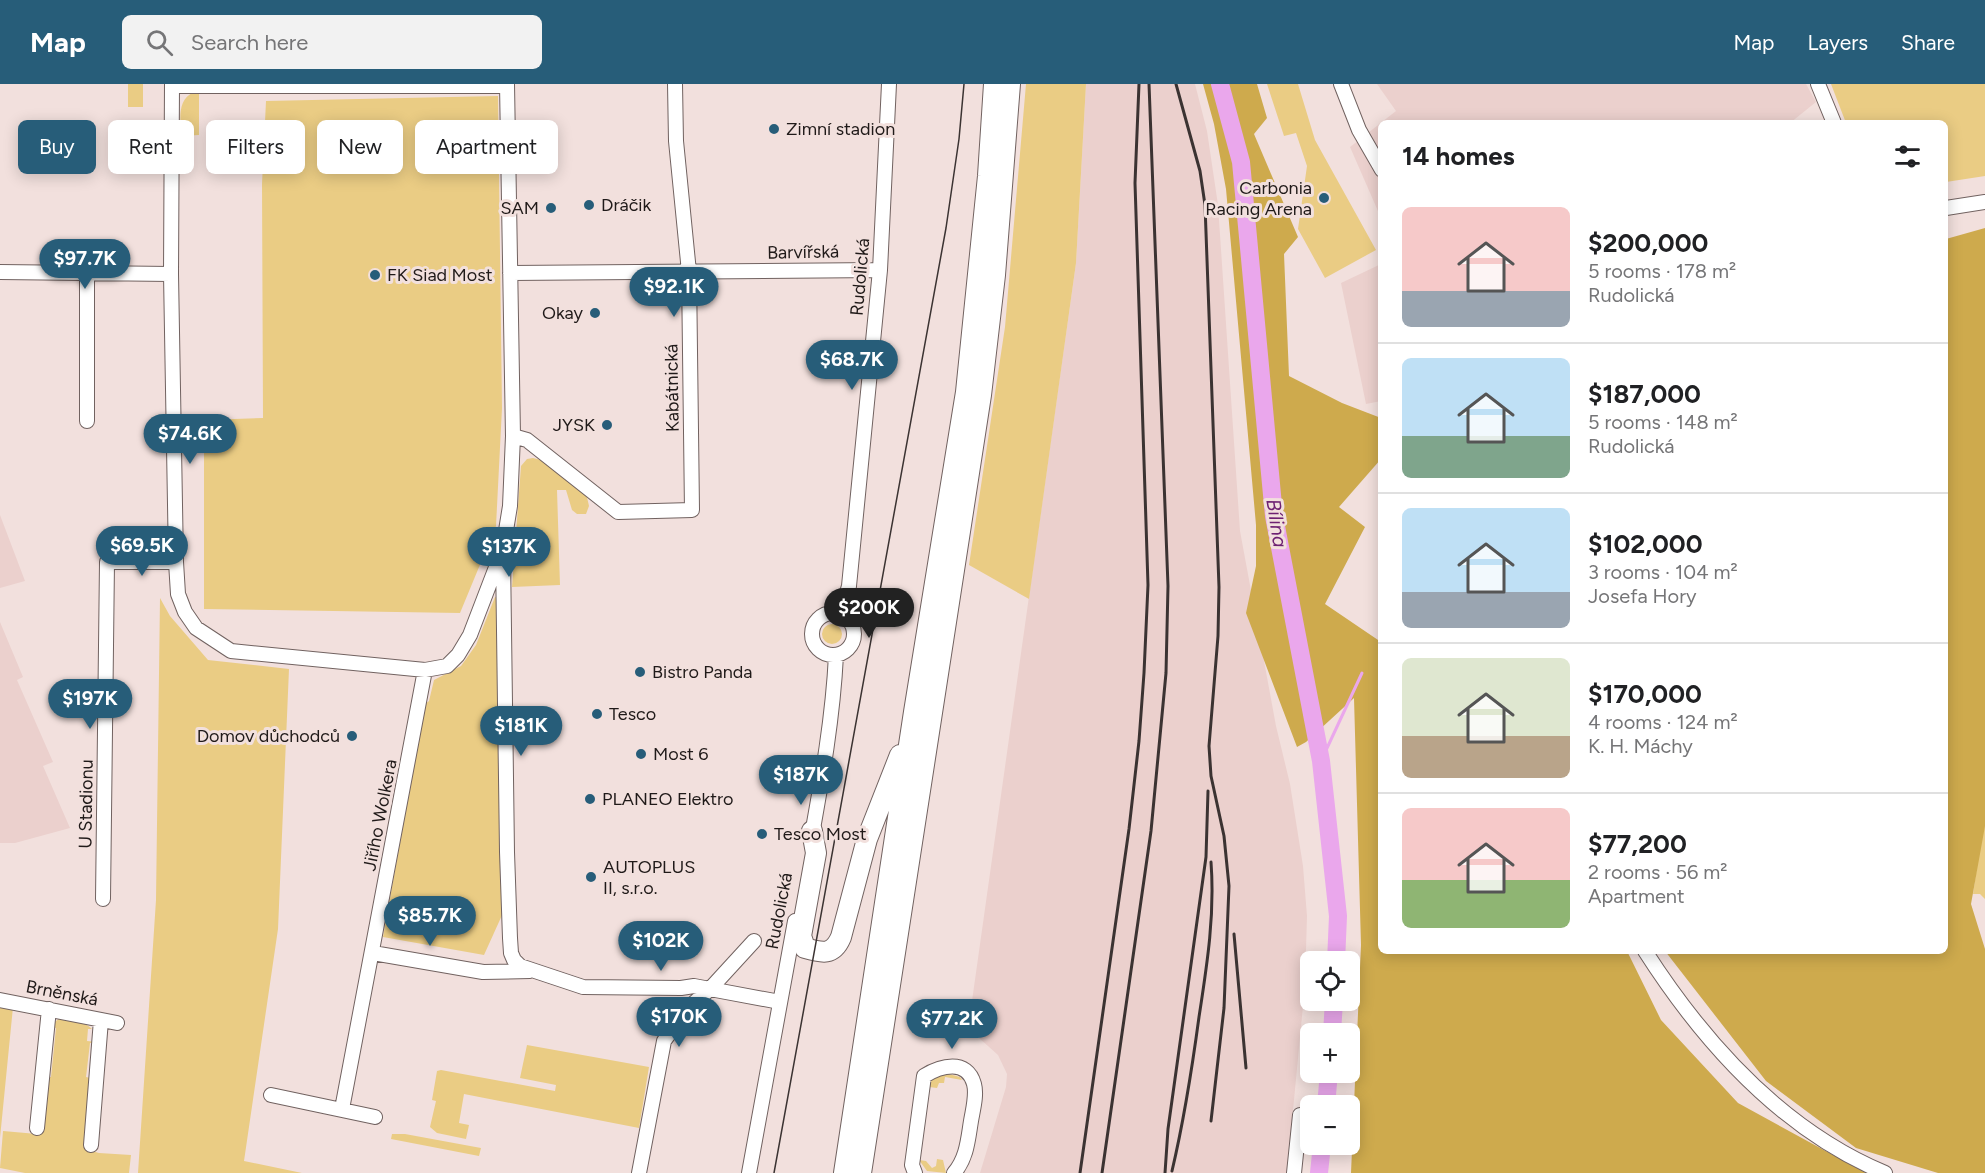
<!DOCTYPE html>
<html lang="en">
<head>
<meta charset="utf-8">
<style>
	:root { --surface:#fff; --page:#f2f2f2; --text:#202124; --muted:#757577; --line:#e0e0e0; --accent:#275d79 }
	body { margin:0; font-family:Figtree,sans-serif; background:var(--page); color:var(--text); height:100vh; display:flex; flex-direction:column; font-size:22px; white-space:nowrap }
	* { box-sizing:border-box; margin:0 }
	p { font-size:20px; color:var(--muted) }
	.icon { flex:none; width:33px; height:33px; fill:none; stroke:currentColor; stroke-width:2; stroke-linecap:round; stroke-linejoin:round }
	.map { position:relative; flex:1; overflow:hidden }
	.panel { position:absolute; left:1378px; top:36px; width:570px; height:834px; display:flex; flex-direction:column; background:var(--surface); border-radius:9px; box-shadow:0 3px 15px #0003 }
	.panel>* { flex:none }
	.guide { position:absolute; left:18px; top:36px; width:570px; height:54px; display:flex; gap:12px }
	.buttons { position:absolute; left:1300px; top:867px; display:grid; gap:12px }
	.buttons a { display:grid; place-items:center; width:60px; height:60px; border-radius:9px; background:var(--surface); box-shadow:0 3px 15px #0003; font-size:30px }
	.price { position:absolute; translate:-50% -51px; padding:0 14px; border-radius:21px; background:var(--accent); color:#fff; font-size:20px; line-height:39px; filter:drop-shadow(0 2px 3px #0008) }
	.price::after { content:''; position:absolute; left:50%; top:36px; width:18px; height:14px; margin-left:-9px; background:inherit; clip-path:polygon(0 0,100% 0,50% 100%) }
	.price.current { background:#222; color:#fff }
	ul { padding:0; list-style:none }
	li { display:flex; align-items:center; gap:18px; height:150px; padding:0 24px }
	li+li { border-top:2px solid var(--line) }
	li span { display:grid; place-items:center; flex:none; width:168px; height:120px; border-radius:9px; color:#555 }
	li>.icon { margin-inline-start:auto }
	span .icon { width:72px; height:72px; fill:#fffc; stroke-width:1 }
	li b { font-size:26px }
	h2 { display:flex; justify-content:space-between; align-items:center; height:72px; padding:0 24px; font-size:26px }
	.chip { padding:0 21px; border-radius:9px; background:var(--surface); box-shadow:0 3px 15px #0003; font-size:21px; line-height:54px }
	.chip.current { background:var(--accent); color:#fff }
	header { display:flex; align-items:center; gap:36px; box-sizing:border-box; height:84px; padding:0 30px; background:var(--accent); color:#fff }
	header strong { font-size:28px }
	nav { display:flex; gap:33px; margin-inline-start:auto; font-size:21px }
	.search { width:420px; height:54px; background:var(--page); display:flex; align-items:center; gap:15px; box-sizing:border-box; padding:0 21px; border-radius:9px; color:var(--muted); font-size:22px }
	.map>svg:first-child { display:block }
	.built { fill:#ebd0cd }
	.green { fill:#eacc84 }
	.forest { fill:#ceaa4d }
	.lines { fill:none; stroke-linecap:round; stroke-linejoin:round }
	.stream { stroke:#eaa7ec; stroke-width:3 }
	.river { stroke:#eaa7ec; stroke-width:18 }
	.minor-casing { stroke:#716260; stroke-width:16 }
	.highway-casing { stroke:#716260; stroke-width:22 }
	.minor { stroke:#fff; stroke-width:14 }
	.highway { stroke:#fff; stroke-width:20 }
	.tram { stroke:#3b3332; stroke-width:1.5 }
	.rail { stroke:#3b3332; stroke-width:3 }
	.poi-dot { fill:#275d79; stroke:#f2e0dd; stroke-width:2 }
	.labels { text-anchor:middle; stroke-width:6; stroke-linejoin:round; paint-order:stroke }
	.poi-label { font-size:18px; fill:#201a19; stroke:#f2e0dd; text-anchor:start }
	.street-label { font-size:18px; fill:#201a19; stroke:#f2e0dd }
	.water-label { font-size:20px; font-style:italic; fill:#6e2172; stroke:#f2e0dd }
</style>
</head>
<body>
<header>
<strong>Map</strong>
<div class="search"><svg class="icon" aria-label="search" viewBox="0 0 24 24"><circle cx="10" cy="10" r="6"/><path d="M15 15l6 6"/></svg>Search here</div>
<nav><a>Map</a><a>Layers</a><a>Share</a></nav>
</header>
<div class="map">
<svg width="1985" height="1089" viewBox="0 0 1985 1089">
	<rect width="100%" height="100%" fill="#f2e0dd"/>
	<path class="built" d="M 1086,0 L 1195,0 L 1207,47 L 1218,121 L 1240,447 L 1276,642 L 1290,700 L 1303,782 L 1307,832 L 1305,901 L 1287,1089 L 980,1089 L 1006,1003 L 1007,990 L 998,971 L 979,954 L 989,928 L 972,917 L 1076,179 Z
		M 1377,0 L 1806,0 L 1816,18 L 1790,39 L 1382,39 L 1381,134 L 1350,63 L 1396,27 Z
		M 1381,180 L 1381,317 L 1366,320 L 1341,199 Z
		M 0,431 L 25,497 L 0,504 Z
		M 0,538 L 23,593 L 17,596 L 53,678 L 43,682 L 70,744 L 15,759 L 0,759 Z"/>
	<path class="green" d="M 128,0 L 143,0 L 143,23 L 128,23 Z
		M 1026,0 L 1086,0 L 1076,179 L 1029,515 L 969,481 L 1005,243 Z
		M 1267,0 L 1298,0 L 1315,56 L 1376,166 L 1325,194 L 1298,145 L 1307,82 L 1296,49 L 1284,52 Z
		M 1831,0 L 1985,0 L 1985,92 L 1946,98 L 1946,39 L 1846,39 Z
		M 194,8 L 199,8 L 199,51 L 181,52 C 181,36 176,16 194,8 Z
		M 498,12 L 502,324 L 496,442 L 460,529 L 204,525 L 204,336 L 263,334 L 262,100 L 266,17 Z
		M 533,374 L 545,377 L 586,409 L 589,422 L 586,430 L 577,430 L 572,426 L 566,406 L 557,406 L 560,501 L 512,503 L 521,382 L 527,375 Z
		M 495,513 L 498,514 L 503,829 L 484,871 L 383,853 L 425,620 L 429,617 L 434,596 L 461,582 L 476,561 Z
		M 160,514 L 170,532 L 208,576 L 289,585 L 278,845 L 244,1077 L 302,1089 L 138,1089 L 156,816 Z
		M822 550a10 10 0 1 1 20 0a10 10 0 1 1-20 0Z
		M 1985,729 L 1985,815 L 1980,810 L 1973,810 Z
		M 0,920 L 13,923 L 0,1054 Z
		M 60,934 C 71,934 85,938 92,945 L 88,945 L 87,957 L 97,958 L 90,959 L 86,993 L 95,995 L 88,1066 L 99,1069 L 131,1071 L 129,1089 L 25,1089 L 0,1084 L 3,1047 L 37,1050 L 43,993 L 51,993 L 56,944 L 48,943 Z
		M 527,961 L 649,983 L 639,1044 L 464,1010 L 459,1039 L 469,1041 L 466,1055 L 437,1049 L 430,1043 L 436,1017 L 432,1016 L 437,987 L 441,986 L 555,1007 L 556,1001 L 520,994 Z
		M 945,989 L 960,993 L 962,996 L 945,993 L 944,999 L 939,999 L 937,1004 L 929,1003 L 932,995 Z
		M 392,1050 L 405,1050 L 481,1064 L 479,1072 L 391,1055 Z
		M 937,1075 L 943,1076 L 946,1089 L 927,1087 L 919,1076 L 926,1077 L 932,1084 L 936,1082 Z"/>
	<path class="forest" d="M 1203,0 L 1257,0 L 1267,34 L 1254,50 L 1298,153 L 1284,170 L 1289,292 L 1342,319 L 1381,334 L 1381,375 L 1339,423 L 1365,443 L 1325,520 L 1381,558 L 1382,867 L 1627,867 L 1661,936 L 1738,1019 L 1866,1089 L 1351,1089 L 1361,861 L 1354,614 L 1306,658 L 1297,663 L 1246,529 L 1256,482 L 1256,441 L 1226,105 L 1214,40 Z
		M 1985,144 L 1985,742 L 1971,820 L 1985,865 L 1985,1089 L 1938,1089 L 1856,1064 L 1766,997 L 1665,867 L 1946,867 L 1946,155 Z"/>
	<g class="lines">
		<path class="stream" d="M 1321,677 L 1362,589"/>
		<path class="river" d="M 1220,0 L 1241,78 L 1274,432 L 1321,677 L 1338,832 L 1336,878
			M 1332,950 L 1334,916
			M 1326,1022 L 1329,988
			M 1319,1089 L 1322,1060"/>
		<g class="minor-casing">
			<path id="minor" d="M 172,0 L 171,190 L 176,478 L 178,510 L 185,528 L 196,544 L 231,567 L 425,586 L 447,582 L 458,571 L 470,551 L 503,465 L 510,422 L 513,352
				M 507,0 L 513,352 L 527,356 L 618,428 L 692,426 L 689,188 L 676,57 L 675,0
				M 1341,0 L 1359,46 L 1382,86
				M 1818,0 L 1834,39
				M 172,2 L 507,2
				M 1946,124 L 1985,118
				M 0,188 L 171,190
				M 510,189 L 880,186
				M 87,190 L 87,337
				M 503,472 L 507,768 L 510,854 L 511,869 L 514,876 L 520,882 L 583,903 L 681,904 L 694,902 L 780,918
				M812 550a21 21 0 1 1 42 0a21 21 0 1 1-42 0Z
				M 841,530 L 849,502 L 880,186 L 889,0
				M 811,756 C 822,695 833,633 836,571
				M 103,815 L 107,478 L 176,478
				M 1645,867 C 1704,959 1782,1046 1885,1089
				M 373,869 L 483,888 L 530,887
				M 0,916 L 117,939
				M 271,1011 L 375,1033
				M 342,1025 L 425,586
				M 37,1044 L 49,925
				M 91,1061 L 101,936
				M 639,1089 L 664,957 L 688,924 L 710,905 L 754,857
				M 749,1089 L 795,837
				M 915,1089 L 912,1081 L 924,992 C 940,982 967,974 974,1000 C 977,1011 973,1025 971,1037 C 968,1055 967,1074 954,1089
				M 1294,1089 L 1300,1031"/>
		</g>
		<g class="highway-casing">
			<path id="highway" d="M 812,747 L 816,769 L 801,852 L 805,864 C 822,869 833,872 841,853 L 867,755 L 900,671
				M 844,1089 L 914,628 L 966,308 L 988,92 L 994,0
				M 861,1089 L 981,311 L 995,191 L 1010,0"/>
		</g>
		<use href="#minor" class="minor"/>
		<use href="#highway" class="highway"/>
		<path class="tram" d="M 774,1089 L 946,144 L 959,55 L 964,0"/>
		<path class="rail" d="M 1176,0 L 1200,87 L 1205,121 L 1219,503 L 1218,552 L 1209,662 L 1211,692 L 1224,752 L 1229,802 L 1224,924 L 1211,1037
			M 1234,850 L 1246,984
			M 1172,1087 C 1184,1036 1192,985 1199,933 C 1207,881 1215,831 1211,778
			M 1080,1089 L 1129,745 L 1139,657 L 1144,589 L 1148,501 L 1135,99 L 1139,0
			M 1102,1089 L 1151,747 L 1166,589 L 1168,502 L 1149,0
			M 1165,1089 L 1168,1045 L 1206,773 L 1208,707"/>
	</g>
	<g class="poi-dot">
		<circle cx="774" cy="45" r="6"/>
		<circle cx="1324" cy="114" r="6"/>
		<circle cx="589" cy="121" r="6"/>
		<circle cx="551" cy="124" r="6"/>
		<circle cx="375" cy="191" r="6"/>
		<circle cx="595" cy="229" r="6"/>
		<circle cx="607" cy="341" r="6"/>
		<circle cx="640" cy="588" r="6"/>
		<circle cx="597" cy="630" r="6"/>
		<circle cx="352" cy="652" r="6"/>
		<circle cx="641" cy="670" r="6"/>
		<circle cx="590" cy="715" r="6"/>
		<circle cx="762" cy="750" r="6"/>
		<circle cx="591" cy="793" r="6"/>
	</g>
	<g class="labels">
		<g class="poi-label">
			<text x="786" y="51">Zimní stadion</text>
			<text x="1312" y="110" text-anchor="end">Carbonia<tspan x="1312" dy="21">Racing Arena</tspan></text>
			<text x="601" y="127">Dráčik</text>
			<text x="539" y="130" text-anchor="end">SAM</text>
			<text x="387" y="197">FK Siad Most</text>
			<text x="583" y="235" text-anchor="end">Okay</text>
			<text x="595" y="347" text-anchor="end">JYSK</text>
			<text x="652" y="594">Bistro Panda</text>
			<text x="609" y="636">Tesco</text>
			<text x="340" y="658" text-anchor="end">Domov důchodců</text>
			<text x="653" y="676">Most 6</text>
			<text x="602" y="721">PLANEO Elektro</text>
			<text x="774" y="756">Tesco Most</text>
			<text x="603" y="789">AUTOPLUS<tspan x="603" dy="21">II, s.r.o.</tspan></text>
		</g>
		<g class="street-label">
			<text transform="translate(803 168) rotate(-1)" y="6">Barvířská</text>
			<text transform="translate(860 193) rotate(-85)" y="6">Rudolická</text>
			<text transform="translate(672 304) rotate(-91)" y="6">Kabátnická</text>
			<text transform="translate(86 720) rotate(-89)" y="6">U Stadionu</text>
			<text transform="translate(380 731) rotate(-79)" y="6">Jiřího Wolkera</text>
			<text transform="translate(779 827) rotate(-79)" y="6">Rudolická</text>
			<text transform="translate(62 909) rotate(11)" y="6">Brněnská</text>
		</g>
		<g class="water-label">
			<text transform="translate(1277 439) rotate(81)" y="7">Bílina</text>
		</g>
	</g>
</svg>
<div class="buttons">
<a><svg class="icon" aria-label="locate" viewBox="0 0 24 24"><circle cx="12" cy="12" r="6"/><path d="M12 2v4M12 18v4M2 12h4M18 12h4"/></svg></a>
<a>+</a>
<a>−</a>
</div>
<b class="price" style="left:85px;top:206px">$97.7K</b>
<b class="price" style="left:674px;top:234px">$92.1K</b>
<b class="price" style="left:852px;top:307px">$68.7K</b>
<b class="price" style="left:190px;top:381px">$74.6K</b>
<b class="price" style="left:142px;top:493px">$69.5K</b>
<b class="price" style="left:509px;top:494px">$137K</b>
<b class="price current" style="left:869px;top:555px">$200K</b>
<b class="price" style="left:90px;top:646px">$197K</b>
<b class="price" style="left:521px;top:673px">$181K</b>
<b class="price" style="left:801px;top:722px">$187K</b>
<b class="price" style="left:430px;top:863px">$85.7K</b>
<b class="price" style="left:661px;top:888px">$102K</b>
<b class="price" style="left:679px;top:964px">$170K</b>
<b class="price" style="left:952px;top:966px">$77.2K</b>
<div class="guide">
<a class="chip current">Buy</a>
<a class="chip">Rent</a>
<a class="chip">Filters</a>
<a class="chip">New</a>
<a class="chip">Apartment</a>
</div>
<section class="panel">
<h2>14 homes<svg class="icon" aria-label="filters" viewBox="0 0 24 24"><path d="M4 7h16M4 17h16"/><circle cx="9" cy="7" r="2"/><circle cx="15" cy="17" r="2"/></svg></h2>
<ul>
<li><span style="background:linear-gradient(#f6c9c9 70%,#9aa5b1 0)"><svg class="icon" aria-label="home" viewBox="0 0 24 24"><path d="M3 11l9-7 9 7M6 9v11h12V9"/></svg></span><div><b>$200,000</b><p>5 rooms · 178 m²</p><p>Rudolická</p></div></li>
<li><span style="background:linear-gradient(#bfe0f5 65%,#7fa58c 0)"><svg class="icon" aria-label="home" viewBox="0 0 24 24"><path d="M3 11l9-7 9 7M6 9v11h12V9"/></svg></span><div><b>$187,000</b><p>5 rooms · 148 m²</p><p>Rudolická</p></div></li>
<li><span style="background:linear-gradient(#bfe0f5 70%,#9aa5b1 0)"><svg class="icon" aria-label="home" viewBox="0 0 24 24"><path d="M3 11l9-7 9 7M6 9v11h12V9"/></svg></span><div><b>$102,000</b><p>3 rooms · 104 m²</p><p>Josefa Hory</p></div></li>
<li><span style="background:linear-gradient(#dfe7d0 65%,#b9a48a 0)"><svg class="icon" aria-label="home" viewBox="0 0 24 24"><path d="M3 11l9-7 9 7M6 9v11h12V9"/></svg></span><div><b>$170,000</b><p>4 rooms · 124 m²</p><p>K. H. Máchy</p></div></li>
<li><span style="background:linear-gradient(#f6c9c9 60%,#8fb573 0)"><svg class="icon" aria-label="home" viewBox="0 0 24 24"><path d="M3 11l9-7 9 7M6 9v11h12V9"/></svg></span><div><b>$77,200</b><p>2 rooms · 56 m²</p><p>Apartment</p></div></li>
</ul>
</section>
</div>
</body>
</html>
